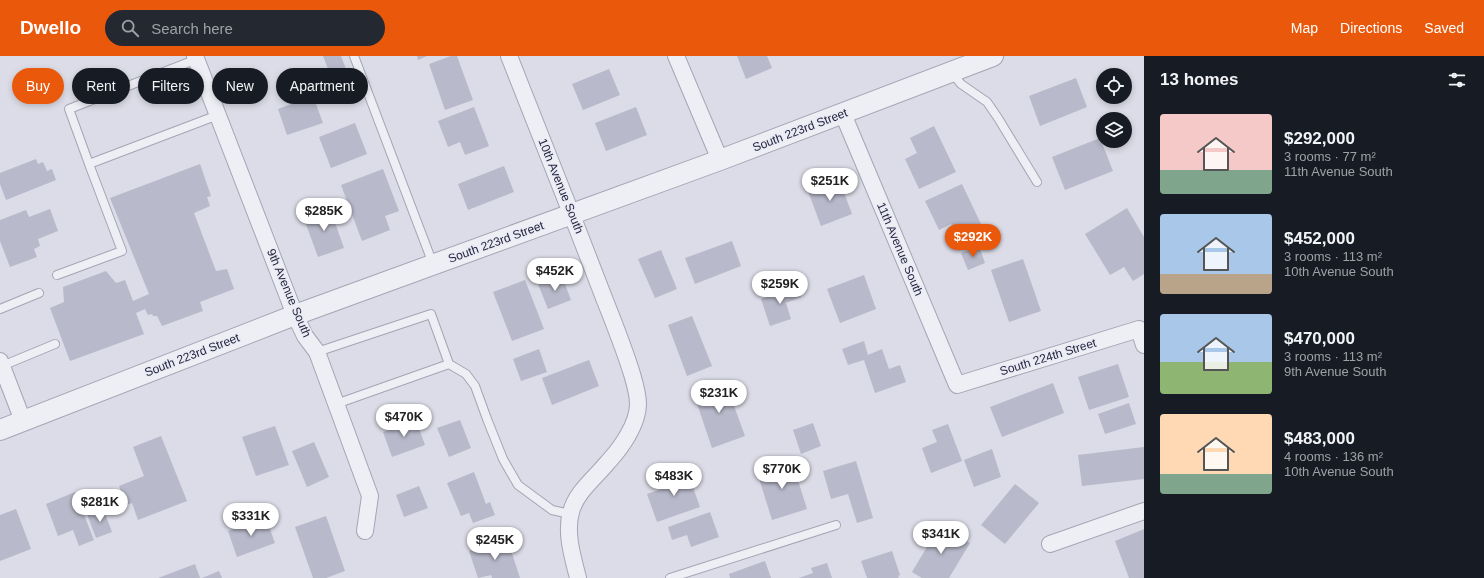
<!DOCTYPE html>
<html lang="en">
<head>
<meta charset="utf-8">
<style>
	:root { --surface:#171b24; --page:#242831; --text:#f1f3f6; --muted:#9ea1a6; --accent:#ea580c }
	body { margin:0; font-family:Arial,sans-serif; background:var(--page); color:var(--text); height:100vh; display:flex; flex-direction:column; font-size:15px; white-space:nowrap }
	* { box-sizing:border-box; margin:0 }
	p { font-size:13px; color:var(--muted) }
	.icon { flex:none; width:22px; height:22px; fill:none; stroke:currentColor; stroke-width:2; stroke-linecap:round; stroke-linejoin:round }
	.map { position:relative; flex:1; overflow:hidden }
	.panel { display:flex; flex-direction:column; background:var(--surface); width:340px }
	.panel>* { flex:none }
	.top-card { position:absolute; left:12px; top:12px; width:380px; height:36px; display:flex; gap:8px }
	.controls { position:absolute; left:1096px; top:12px; display:grid; gap:8px }
	.controls a { display:grid; place-items:center; width:36px; height:36px; border-radius:50%; background:var(--surface); box-shadow:0 2px 6px #0003; font-size:20px }
	.price { position:absolute; translate:-50% -34px; padding:0 9px; border-radius:14px; background:#fff; color:#222; font-size:13px; line-height:26px; filter:drop-shadow(0 1px 2px #0008) }
	.price::after { content:''; position:absolute; left:50%; top:24px; width:12px; height:9px; margin-left:-6px; background:inherit; clip-path:polygon(0 0,100% 0,50% 100%) }
	.price.on { background:var(--accent); color:#fff }
	ul { padding:0; list-style:none }
	li { display:flex; align-items:center; gap:12px; height:100px; padding:0 16px }
	li span { display:grid; place-items:center; flex:none; width:112px; height:80px; border-radius:4px; color:#555 }
	li>.icon { margin-inline-start:auto }
	span .icon { width:48px; height:48px; fill:#fffc; stroke-width:1 }
	li b { font-size:17px }
	h2 { display:flex; justify-content:space-between; align-items:center; height:48px; padding:0 16px; font-size:17px }
	.tag { padding:0 14px; border-radius:18px; background:var(--surface); box-shadow:0 2px 6px #0003; font-size:14px; line-height:36px }
	.tag.on { background:var(--accent); color:#fff }
	header { display:flex; align-items:center; gap:24px; box-sizing:border-box; height:56px; padding:0 20px; background:var(--accent); color:#fff }
	header strong { font-size:19px }
	nav { display:flex; gap:22px; margin-inline-start:auto; font-size:14px }
	.search { width:280px; height:36px; background:var(--page); display:flex; align-items:center; gap:10px; box-sizing:border-box; padding:0 14px; border-radius:22px; color:var(--muted); font-size:15px }
	main { display:flex; flex:1; min-height:0 }
	.map>svg:first-child { display:block }
	.building { fill:#b8b9ca }
	.lines { fill:none; stroke-linecap:round; stroke-linejoin:round }
	.service-casing { stroke:#a4a5b4; stroke-width:10 }
	.minor-casing { stroke:#a4a5b4; stroke-width:18 }
	.tertiary-casing { stroke:#a4a5b4; stroke-width:22 }
	.service { stroke:#eeeef5; stroke-width:8 }
	.minor { stroke:#eeeef5; stroke-width:16 }
	.tertiary { stroke:#eeeef5; stroke-width:20 }
	.labels { text-anchor:middle; stroke-width:3; stroke-linejoin:round; paint-order:stroke }
	.street-label { font-size:12px; fill:#24253e; stroke:#eaebf4 }
</style>
</head>
<body>
<header>
<strong>Dwello</strong>
<div class="search"><svg class="icon" aria-label="search" viewBox="0 0 24 24"><circle cx="10" cy="10" r="6"/><path d="M15 15l6 6"/></svg>Search here</div>
<nav><a>Map</a><a>Directions</a><a>Saved</a></nav>
</header>
<main>
<div class="map">
<svg width="1144" height="522" viewBox="0 0 1144 522">
	<rect width="100%" height="100%" fill="#dbdce7"/>
	<path class="building" d="M 323,0 L 341,0 L 346,13 L 330,18 Z
		M 417,0 L 427,0 L 418,4 Z
		M 451,0 L 457,0 L 473,44 L 445,54 L 429,8 Z
		M 737,0 L 767,0 L 772,12 L 746,23 Z
		M 609,13 L 620,39 L 583,54 L 572,28 Z
		M 1076,22 L 1087,51 L 1040,70 L 1029,40 Z
		M 313,40 L 323,67 L 287,79 L 278,53 Z
		M 474,51 L 489,90 L 465,99 L 460,86 L 448,91 L 438,65 Z
		M 636,51 L 647,79 L 606,95 L 595,67 Z
		M 355,67 L 367,98 L 331,112 L 319,81 Z
		M 934,70 L 956,116 L 919,133 L 905,103 L 917,97 L 910,82 Z
		M 1100,82 L 1113,115 L 1065,134 L 1052,101 Z
		M 36,103 L 38,108 L 43,106 L 47,115 L 52,113 L 56,124 L 6,144 L 0,128 L 0,117 Z
		M 200,108 L 211,140 L 207,141 L 210,150 L 194,157 L 216,215 L 227,213 L 234,233 L 200,246 L 203,255 L 162,270 L 157,260 L 153,260 L 152,258 L 148,259 L 145,253 L 136,257 L 144,278 L 70,305 L 50,252 L 64,246 L 63,231 L 106,215 L 116,227 L 125,224 L 133,245 L 149,238 L 110,142 Z
		M 504,110 L 514,136 L 468,154 L 458,128 Z
		M 383,113 L 399,155 L 385,160 L 390,174 L 362,185 L 341,129 Z
		M 839,123 L 852,158 L 821,170 L 808,135 Z
		M 962,128 L 982,170 L 958,182 L 951,168 L 939,174 L 925,145 Z
		M 329,150 L 344,192 L 318,201 L 303,160 Z
		M 1127,152 L 1144,181 L 1144,218 L 1133,225 L 1124,211 L 1110,219 L 1085,178 Z
		M 50,153 L 58,175 L 38,183 L 40,190 L 34,193 L 37,201 L 10,211 L 0,185 L 0,164 L 26,154 L 29,161 Z
		M 732,185 L 741,210 L 695,228 L 685,202 Z
		M 979,190 L 985,207 L 968,214 L 961,197 Z
		M 661,194 L 677,233 L 655,242 L 638,203 Z
		M 1023,203 L 1041,255 L 1009,266 L 991,214 Z
		M 864,219 L 876,253 L 840,267 L 827,233 Z
		M 562,220 L 571,244 L 548,253 L 538,228 Z
		M 525,224 L 544,273 L 512,285 L 493,236 Z
		M 797,230 L 801,241 L 786,247 L 791,263 L 770,270 L 761,243 Z
		M 692,260 L 712,310 L 687,320 L 668,269 Z
		M 864,285 L 868,299 L 882,293 L 889,313 L 900,309 L 906,326 L 875,337 L 864,304 L 848,309 L 842,293 Z
		M 539,293 L 547,316 L 521,325 L 513,303 Z
		M 589,304 L 599,330 L 552,349 L 542,322 Z
		M 1118,308 L 1129,341 L 1089,354 L 1078,321 Z
		M 725,325 L 745,380 L 712,392 L 693,336 Z
		M 1053,327 L 1064,357 L 1002,381 L 990,351 Z
		M 1129,347 L 1136,368 L 1105,378 L 1098,358 Z
		M 416,364 L 425,389 L 392,401 L 383,376 Z
		M 460,364 L 471,392 L 449,401 L 437,372 Z
		M 813,367 L 821,390 L 801,398 L 793,374 Z
		M 948,368 L 962,405 L 931,417 L 922,392 L 937,386 L 932,374 Z
		M 275,370 L 289,409 L 256,420 L 242,381 Z
		M 161,380 L 187,445 L 138,464 L 132,447 L 126,449 L 119,430 L 144,420 L 133,391 Z
		M 314,386 L 329,421 L 307,431 L 292,395 Z
		M 1144,391 L 1144,423 L 1082,430 L 1078,399 Z
		M 992,393 L 1001,421 L 974,431 L 964,404 Z
		M 792,405 L 807,453 L 772,464 L 757,416 Z
		M 856,405 L 873,462 L 857,467 L 848,438 L 831,443 L 823,415 Z
		M 685,409 L 700,451 L 657,466 L 647,438 L 676,428 L 670,414 Z
		M 474,416 L 486,448 L 490,446 L 495,459 L 473,467 L 469,457 L 461,460 L 447,427 Z
		M 1015,428 L 1039,447 L 1005,488 L 981,469 Z
		M 419,430 L 428,452 L 404,461 L 396,439 Z
		M 75,436 L 94,484 L 79,490 L 73,474 L 58,480 L 46,448 Z
		M 103,452 L 112,476 L 96,482 L 87,458 Z
		M 16,453 L 31,493 L 0,505 L 0,459 Z
		M 710,456 L 719,481 L 691,491 L 687,479 L 672,484 L 668,471 Z
		M 326,460 L 345,515 L 326,522 L 313,522 L 295,471 Z
		M 266,462 L 275,487 L 237,501 L 228,475 Z
		M 940,469 L 970,487 L 949,522 L 922,522 L 912,516 Z
		M 1144,473 L 1144,522 L 1129,522 L 1115,485 Z
		M 507,482 L 520,522 L 492,522 L 491,519 L 478,522 L 469,495 Z
		M 892,495 L 900,519 L 898,520 L 899,522 L 867,522 L 861,505 Z
		M 765,505 L 771,522 L 730,522 L 729,518 Z
		M 827,507 L 832,522 L 799,522 L 813,517 L 811,512 Z
		M 195,508 L 200,522 L 158,522 Z
		M 219,515 L 222,522 L 202,522 Z"/>
	<g class="lines">
		<g class="service-casing">
			<path id="service" d="M 354,0 L 433,208
				M 197,3 L 69,53 L 89,108 L 218,59
				M 952,17 L 961,28 L 987,46 L 998,62 L 1037,126
				M 57,219 L 122,195 L 89,108
				M 0,253 L 39,237
				M 317,296 L 431,258 L 449,308 L 336,348
				M 449,308 L 466,318 L 475,330 L 487,363 L 503,403 L 518,429 L 552,454 L 570,458
				M 2,310 L 55,288
				M 670,522 L 836,469"/>
		</g>
		<g class="minor-casing">
			<path id="minor" d="M 195,0 L 295,259 L 305,280 L 317,296 L 370,440 L 365,475
				M 509,0 C 541,80 573,161 604,242 C 614,267 624,292 632,318 C 635,328 638,338 638,348 C 638,368 621,392 608,406 C 595,422 576,436 571,456 C 565,477 573,502 578,522
				M 676,0 L 720,104
				M 843,58 L 957,329 L 1139,273 L 1144,289
				M 0,305 L 23,365
				M 1050,488 L 1144,455"/>
		</g>
		<g class="tertiary-casing">
			<path id="tertiary" d="M 0,374 L 295,259 L 720,104 L 993,0"/>
		</g>
		<use href="#service" class="service"/>
		<use href="#minor" class="minor"/>
		<use href="#tertiary" class="tertiary"/>
	</g>
	<g class="labels">
		<g class="street-label">
			<text transform="translate(800 74) rotate(-21)" y="4">South 223rd Street</text>
			<text transform="translate(561 130) rotate(68)" y="4">10th Avenue South</text>
			<text transform="translate(496 186) rotate(-20)" y="4">South 223rd Street</text>
			<text transform="translate(900 193) rotate(67)" y="4">11th Avenue South</text>
			<text transform="translate(289 237) rotate(67)" y="4">9th Avenue South</text>
			<text transform="translate(192 299) rotate(-21)" y="4">South 223rd Street</text>
			<text transform="translate(1048 301) rotate(-17)" y="4">South 224th Street</text>
		</g>
	</g>
</svg>
<div class="controls">
<a><svg class="icon" aria-label="locate" viewBox="0 0 24 24"><circle cx="12" cy="12" r="6"/><path d="M12 2v4M12 18v4M2 12h4M18 12h4"/></svg></a>
<a><svg class="icon" aria-label="layers" viewBox="0 0 24 24"><path d="M12 4l9 5-9 5-9-5zM3 14l9 5 9-5"/></svg></a>
</div>
<b class="price" style="left:830px;top:146px">$251K</b>
<b class="price" style="left:324px;top:176px">$285K</b>
<b class="price on" style="left:973px;top:202px">$292K</b>
<b class="price" style="left:555px;top:236px">$452K</b>
<b class="price" style="left:780px;top:249px">$259K</b>
<b class="price" style="left:719px;top:358px">$231K</b>
<b class="price" style="left:404px;top:382px">$470K</b>
<b class="price" style="left:782px;top:434px">$770K</b>
<b class="price" style="left:674px;top:441px">$483K</b>
<b class="price" style="left:100px;top:467px">$281K</b>
<b class="price" style="left:251px;top:481px">$331K</b>
<b class="price" style="left:941px;top:499px">$341K</b>
<b class="price" style="left:495px;top:505px">$245K</b>
<div class="top-card">
<a class="tag on">Buy</a>
<a class="tag">Rent</a>
<a class="tag">Filters</a>
<a class="tag">New</a>
<a class="tag">Apartment</a>
</div>
</div>
<section class="panel">
<h2>13 homes<svg class="icon" aria-label="filters" viewBox="0 0 24 24"><path d="M4 7h16M4 17h16"/><circle cx="9" cy="7" r="2"/><circle cx="15" cy="17" r="2"/></svg></h2>
<ul>
<li><span style="background:linear-gradient(#f6c9c9 70%,#7fa58c 0)"><svg class="icon" aria-label="home" viewBox="0 0 24 24"><path d="M3 11l9-7 9 7M6 9v11h12V9"/></svg></span><div><b>$292,000</b><p>3 rooms · 77 m²</p><p>11th Avenue South</p></div></li>
<li><span style="background:linear-gradient(#a9c7e8 75%,#b9a48a 0)"><svg class="icon" aria-label="home" viewBox="0 0 24 24"><path d="M3 11l9-7 9 7M6 9v11h12V9"/></svg></span><div><b>$452,000</b><p>3 rooms · 113 m²</p><p>10th Avenue South</p></div></li>
<li><span style="background:linear-gradient(#a9c7e8 60%,#8fb573 0)"><svg class="icon" aria-label="home" viewBox="0 0 24 24"><path d="M3 11l9-7 9 7M6 9v11h12V9"/></svg></span><div><b>$470,000</b><p>3 rooms · 113 m²</p><p>9th Avenue South</p></div></li>
<li><span style="background:linear-gradient(#ffd9b3 75%,#7fa58c 0)"><svg class="icon" aria-label="home" viewBox="0 0 24 24"><path d="M3 11l9-7 9 7M6 9v11h12V9"/></svg></span><div><b>$483,000</b><p>4 rooms · 136 m²</p><p>10th Avenue South</p></div></li>
</ul>
</section>
</main>
</body>
</html>
